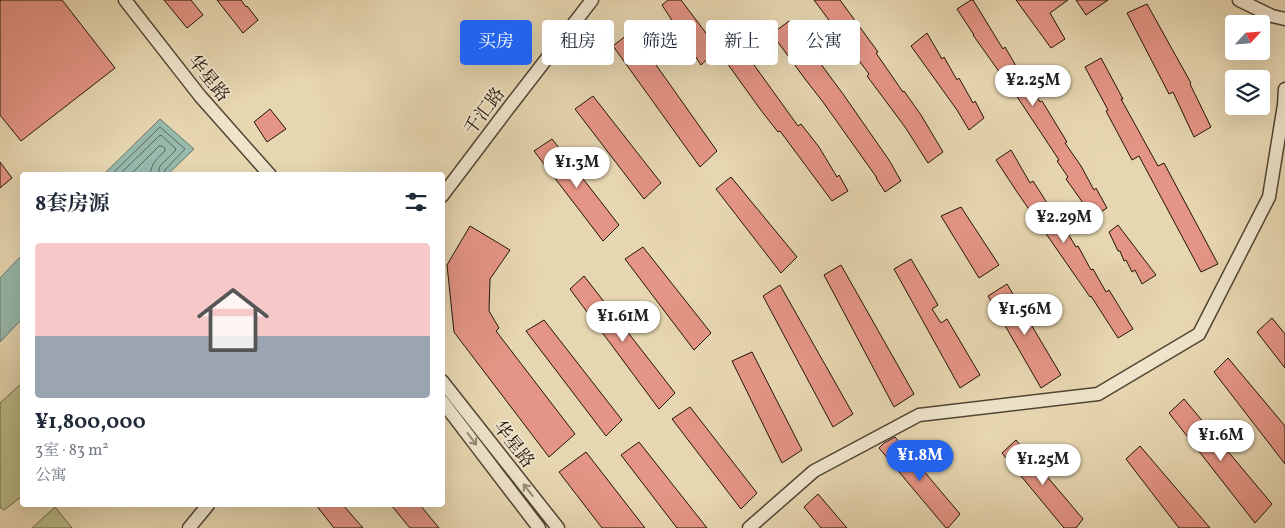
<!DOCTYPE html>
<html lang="zh">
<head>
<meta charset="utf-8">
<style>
	:root { --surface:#fff; --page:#f2f2f3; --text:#1f2937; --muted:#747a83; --line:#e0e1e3; --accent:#2563eb }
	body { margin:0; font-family:Vollkorn,"Noto Serif SC",serif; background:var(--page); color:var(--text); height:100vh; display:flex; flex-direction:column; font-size:19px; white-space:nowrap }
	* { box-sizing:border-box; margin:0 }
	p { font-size:16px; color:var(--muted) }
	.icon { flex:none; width:28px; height:28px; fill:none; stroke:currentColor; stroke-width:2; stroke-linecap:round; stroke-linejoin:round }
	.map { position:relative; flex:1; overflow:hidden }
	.details { position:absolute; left:20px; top:172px; width:425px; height:335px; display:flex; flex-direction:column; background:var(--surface); border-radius:5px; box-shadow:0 5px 20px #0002 }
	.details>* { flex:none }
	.hud { position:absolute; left:460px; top:20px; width:475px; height:45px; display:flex; gap:10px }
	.needle { width:32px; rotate:64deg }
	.buttons { position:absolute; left:1225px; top:15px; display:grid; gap:10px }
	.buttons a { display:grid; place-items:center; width:45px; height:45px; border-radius:5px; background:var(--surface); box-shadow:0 5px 20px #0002; font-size:25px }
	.price { position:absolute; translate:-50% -42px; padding:0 11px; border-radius:18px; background:#fff; color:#222; font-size:16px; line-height:32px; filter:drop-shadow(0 1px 2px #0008) }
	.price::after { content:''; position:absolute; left:50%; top:30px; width:15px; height:11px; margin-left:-8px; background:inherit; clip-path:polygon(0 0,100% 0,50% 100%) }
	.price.current { background:var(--accent); color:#fff }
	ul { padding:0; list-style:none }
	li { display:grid; align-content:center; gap:10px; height:265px; padding:0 15px }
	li+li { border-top:1px solid var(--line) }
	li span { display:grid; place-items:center; height:155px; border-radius:5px; color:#555 }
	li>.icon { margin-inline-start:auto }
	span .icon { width:90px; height:90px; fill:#fffc; stroke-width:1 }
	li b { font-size:21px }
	h2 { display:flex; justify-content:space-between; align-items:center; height:60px; padding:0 15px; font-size:21px }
	.pill { padding:0 18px; border-radius:5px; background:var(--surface); box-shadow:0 5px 20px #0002; font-size:18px; line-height:45px }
	.pill.current { background:var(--accent); color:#fff }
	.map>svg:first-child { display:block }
	.green { fill:#bbbd88; stroke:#6e6849 }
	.water { fill:#97baad; stroke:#68786c }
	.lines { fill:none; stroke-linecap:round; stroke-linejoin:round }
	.shore { stroke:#5c675c; stroke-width:1 }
	.building { fill:#e59585; stroke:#21140a }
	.minor-casing { stroke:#524534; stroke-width:15 }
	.minor { stroke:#efe5cc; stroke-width:12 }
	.oneway { stroke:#928775 }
	.labels { text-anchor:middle; stroke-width:4; stroke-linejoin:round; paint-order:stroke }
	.street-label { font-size:18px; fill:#21140a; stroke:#efe5cc }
</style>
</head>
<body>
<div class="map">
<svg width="1285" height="528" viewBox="0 0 1285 528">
	<rect width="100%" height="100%" fill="#e7d7b1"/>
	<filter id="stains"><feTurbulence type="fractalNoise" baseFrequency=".004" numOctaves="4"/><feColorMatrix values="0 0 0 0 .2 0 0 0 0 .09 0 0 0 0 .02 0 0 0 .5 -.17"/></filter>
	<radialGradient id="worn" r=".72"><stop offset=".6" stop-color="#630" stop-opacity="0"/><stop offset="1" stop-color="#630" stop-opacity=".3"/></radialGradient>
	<path class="green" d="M 22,383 L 22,496 L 4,510 L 0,507 L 0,403 Z
		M 55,507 L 72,528 L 32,528 Z"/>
	<path class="water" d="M 160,119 L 194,149 L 167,175 L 103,175 Z
		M 22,255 L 22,319 L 0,342 L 0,278 Z"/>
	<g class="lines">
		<path class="shore" d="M 111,175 L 160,127 L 185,149 L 165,170 L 164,175
			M 119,175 L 159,136 L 161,135 L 175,148 L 176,150 L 160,166 L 158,175
			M 130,175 L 159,146 L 162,146 L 165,148 L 165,151 C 157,158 151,164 150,175"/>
	</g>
	<path class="building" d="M 0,0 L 62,0 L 115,68 L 21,141 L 0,115 Z
		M 164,0 L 191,0 L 203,15 L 187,28 Z
		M 217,0 L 241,0 L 246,7 L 247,6 L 258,20 L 243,33 Z
		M 668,0 L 681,0 L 718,49 L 701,65 L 662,5 Z
		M 814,0 L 840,0 L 878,52 L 876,53 L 903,92 L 904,91 L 921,115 L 943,152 L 928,163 L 905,127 L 867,76 L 869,74 Z
		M 971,0 L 973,0 L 1003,49 L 1005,47 L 1019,71 L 1021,70 L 1040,102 L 1042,101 L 1067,142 L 1065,143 L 1081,166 L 1094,190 L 1096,188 L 1107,208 L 1093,217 L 1066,179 L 1068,177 L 1057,161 L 1059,160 L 1020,101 L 973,35 L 974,35 L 957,9 Z
		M 1016,0 L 1068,0 L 1050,13 L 1065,39 L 1051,48 Z
		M 1076,0 L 1108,0 L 1086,15 Z
		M 1147,4 L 1191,83 L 1190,84 L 1211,127 L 1194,137 L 1173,92 L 1169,94 L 1127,13 Z
		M 789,21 L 843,94 L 889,160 L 901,181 L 885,192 L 876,178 L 877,178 L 823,102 L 805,79 L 772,34 Z
		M 632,31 L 717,151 L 700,167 L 613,46 Z
		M 927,33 L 942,59 L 944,57 L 957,80 L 959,78 L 973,103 L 975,101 L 984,118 L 969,130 L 957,110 L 911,46 Z
		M 744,51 L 798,126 L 801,124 L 819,147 L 837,177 L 839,175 L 848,191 L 832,201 L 780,131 L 778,132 L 760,109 L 727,63 Z
		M 1101,58 L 1123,99 L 1121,99 L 1158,166 L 1164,163 L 1218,264 L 1201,272 L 1139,156 L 1132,160 L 1106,111 L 1108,110 L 1085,67 Z
		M 593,96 L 661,183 L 644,199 L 575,109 Z
		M 270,109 L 286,129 L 267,142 L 254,122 Z
		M 552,139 L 619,225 L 603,241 L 534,151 Z
		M 1011,150 L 1030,183 L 1033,181 L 1060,223 L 1061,222 L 1076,247 L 1078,246 L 1091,270 L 1093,269 L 1106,292 L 1109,290 L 1133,329 L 1118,338 L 1091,296 L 1090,297 L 1017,192 L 996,160 Z
		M 0,162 L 12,178 L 0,188 Z
		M 731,177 L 797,257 L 781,273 L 716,189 Z
		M 961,207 L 999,265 L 979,278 L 941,216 Z
		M 1118,225 L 1156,275 L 1142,284 L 1135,270 L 1132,272 L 1126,260 L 1124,261 L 1120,251 L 1118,251 L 1109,232 Z
		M 470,226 L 510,250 L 490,279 L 489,311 L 499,328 L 496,331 L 575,434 L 549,457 L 454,332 L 447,265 Z
		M 643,247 L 711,333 L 694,350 L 625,259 Z
		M 911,259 L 938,305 L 932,309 L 941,323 L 947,319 L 980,375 L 960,388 L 894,269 Z
		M 841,265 L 914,394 L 894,407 L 824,275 Z
		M 584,276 L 675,393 L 659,409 L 570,289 Z
		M 1007,284 L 1061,375 L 1041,388 L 988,296 Z
		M 780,285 L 853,414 L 833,427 L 763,296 Z
		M 1272,318 L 1285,334 L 1285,368 L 1257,332 Z
		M 544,320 L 622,420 L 606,436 L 526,331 Z
		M 752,352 L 802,450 L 782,463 L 732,361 Z
		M 1228,358 L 1285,426 L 1285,464 L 1214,372 Z
		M 1184,399 L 1272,504 L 1255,523 L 1169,413 Z
		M 690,407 L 757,493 L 741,509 L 672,419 Z
		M 895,437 L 960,514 L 948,528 L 946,528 L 879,448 L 884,443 Z
		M 1016,440 L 1083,519 L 1076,528 L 1064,528 L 1002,453 Z
		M 639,442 L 707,528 L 677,528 L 621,455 Z
		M 1140,446 L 1210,528 L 1179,528 L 1126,459 Z
		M 586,452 L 645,528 L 602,528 L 559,472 Z
		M 818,494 L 847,528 L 821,528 L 804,507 Z
		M 316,505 L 343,505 L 363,528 L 334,528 Z
		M 391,505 L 420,505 L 439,528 L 410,528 Z"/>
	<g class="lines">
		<g class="minor-casing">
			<path id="minor" d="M 125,0 L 200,96 L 270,175
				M 1239,0 L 1272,16 L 1285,19
				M 442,196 L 507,110 L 592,0
				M 442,381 L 558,528
				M 442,401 L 539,528
				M 189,528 L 208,505
				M 749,528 L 814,471 L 919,415 L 1098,394 L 1199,334 L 1269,197 L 1284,105 L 1285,89"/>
		</g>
		<use href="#minor" class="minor"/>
	</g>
	<defs><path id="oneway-shaft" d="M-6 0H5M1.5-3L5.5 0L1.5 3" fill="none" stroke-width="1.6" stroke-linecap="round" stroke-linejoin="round" transform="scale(1.25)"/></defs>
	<g class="oneway">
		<use href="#oneway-shaft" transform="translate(472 439) rotate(53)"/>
		<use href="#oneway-shaft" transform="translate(528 490) rotate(-128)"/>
	</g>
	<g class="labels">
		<g class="street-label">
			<text transform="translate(209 78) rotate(51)" y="6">华星路</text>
			<text transform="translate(484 111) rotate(-53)" y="6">千汇路</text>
			<text transform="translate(514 444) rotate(52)" y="6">华星路</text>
		</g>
	</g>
	<rect width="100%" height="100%" filter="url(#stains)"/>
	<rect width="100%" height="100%" fill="url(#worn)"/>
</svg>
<div class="buttons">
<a><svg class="needle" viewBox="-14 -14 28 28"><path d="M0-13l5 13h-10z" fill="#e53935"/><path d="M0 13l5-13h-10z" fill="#747a83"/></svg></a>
<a><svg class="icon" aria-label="layers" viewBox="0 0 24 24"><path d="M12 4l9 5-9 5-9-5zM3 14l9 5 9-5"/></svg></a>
</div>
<b class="price" style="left:1033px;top:107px">¥2.25M</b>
<b class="price" style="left:577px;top:189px">¥1.3M</b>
<b class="price" style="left:1064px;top:244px">¥2.29M</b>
<b class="price" style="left:1025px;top:336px">¥1.56M</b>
<b class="price" style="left:623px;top:343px">¥1.61M</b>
<b class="price" style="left:1221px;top:462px">¥1.6M</b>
<b class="price current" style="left:920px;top:482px">¥1.8M</b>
<b class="price" style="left:1043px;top:486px">¥1.25M</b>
<div class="hud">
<a class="pill current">买房</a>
<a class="pill">租房</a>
<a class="pill">筛选</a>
<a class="pill">新上</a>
<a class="pill">公寓</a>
</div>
<section class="details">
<h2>8套房源<svg class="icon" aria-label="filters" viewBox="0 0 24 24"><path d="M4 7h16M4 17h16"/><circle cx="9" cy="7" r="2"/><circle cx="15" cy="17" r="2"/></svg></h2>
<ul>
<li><span style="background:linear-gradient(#f6c9c9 60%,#9aa5b1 0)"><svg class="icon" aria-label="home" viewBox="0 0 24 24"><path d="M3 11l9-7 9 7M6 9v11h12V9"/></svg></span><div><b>¥1,800,000</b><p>3室 · 83 m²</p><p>公寓</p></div></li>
</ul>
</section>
</div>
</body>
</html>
